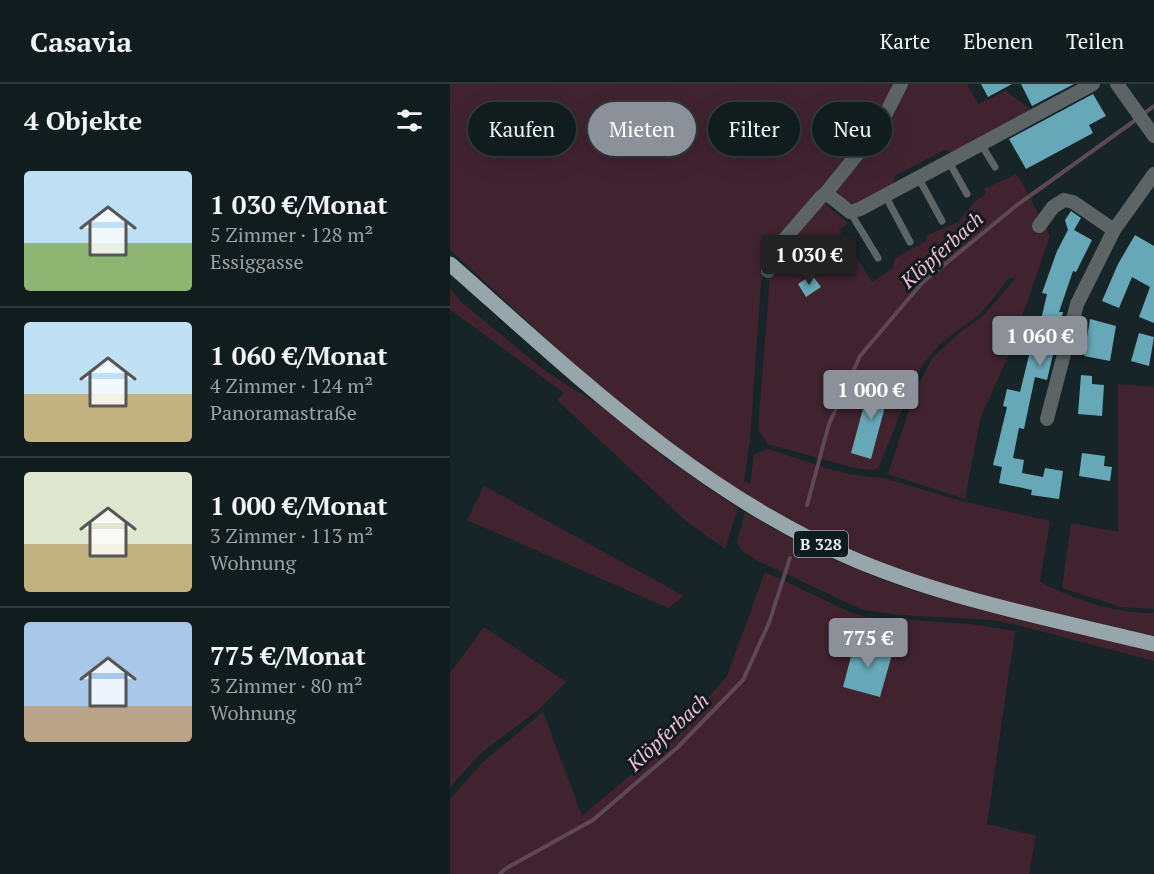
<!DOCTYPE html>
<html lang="de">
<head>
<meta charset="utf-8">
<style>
	:root { --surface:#111c1f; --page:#1a2528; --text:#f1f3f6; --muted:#9ca1a4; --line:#303a3d; --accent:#8c9099 }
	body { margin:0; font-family:"PT Serif",serif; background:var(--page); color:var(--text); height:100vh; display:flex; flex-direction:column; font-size:22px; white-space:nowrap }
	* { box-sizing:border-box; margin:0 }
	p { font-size:20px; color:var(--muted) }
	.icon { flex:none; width:33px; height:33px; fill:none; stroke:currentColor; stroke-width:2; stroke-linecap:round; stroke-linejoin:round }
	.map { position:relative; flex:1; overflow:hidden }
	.drawer { display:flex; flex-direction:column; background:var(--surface); width:450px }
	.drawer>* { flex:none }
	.hud { position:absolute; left:18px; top:18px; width:570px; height:54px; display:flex; gap:12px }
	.price { position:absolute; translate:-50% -51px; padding:0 14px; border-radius:6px; background:var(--accent); color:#fff; font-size:20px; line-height:39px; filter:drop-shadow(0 2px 3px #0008) }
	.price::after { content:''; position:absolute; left:50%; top:36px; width:18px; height:14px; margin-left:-9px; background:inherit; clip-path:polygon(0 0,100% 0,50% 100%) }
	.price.active { background:#222; color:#fff }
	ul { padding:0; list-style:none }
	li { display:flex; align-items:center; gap:18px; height:150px; padding:0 24px }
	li+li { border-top:2px solid var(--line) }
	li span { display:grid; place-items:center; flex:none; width:168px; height:120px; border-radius:6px; color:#555 }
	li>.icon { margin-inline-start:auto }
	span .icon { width:72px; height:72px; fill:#fffc; stroke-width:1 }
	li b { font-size:26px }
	h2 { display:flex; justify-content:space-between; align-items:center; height:72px; padding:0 24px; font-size:26px }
	.tag { padding:0 21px; border-radius:27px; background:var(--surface); box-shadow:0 6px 24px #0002,0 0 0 2px var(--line); font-size:21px; line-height:54px }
	.tag.active { background:var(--accent); color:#fff }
	header { display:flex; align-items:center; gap:36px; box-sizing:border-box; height:84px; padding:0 30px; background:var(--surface); border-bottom:2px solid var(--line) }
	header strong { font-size:28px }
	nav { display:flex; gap:33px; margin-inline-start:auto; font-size:21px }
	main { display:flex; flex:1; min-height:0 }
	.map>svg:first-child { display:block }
	.green { fill:#40232f }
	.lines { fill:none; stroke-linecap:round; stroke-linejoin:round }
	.stream { stroke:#5e4855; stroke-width:4 }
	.building { fill:#66a8b8 }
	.service { stroke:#5d6466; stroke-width:7 }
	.minor { stroke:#5d6466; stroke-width:14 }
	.primary { stroke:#97a6aa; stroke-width:15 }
	.labels { text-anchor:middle; stroke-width:6; stroke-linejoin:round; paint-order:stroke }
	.shield { fill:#0e1c1f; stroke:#a7b1b4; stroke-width:1.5 }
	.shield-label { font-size:16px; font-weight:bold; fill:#e8f1f4 }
	.water-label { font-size:20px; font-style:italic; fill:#fcbcd6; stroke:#0e1c1f }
</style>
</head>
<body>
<header>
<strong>Casavia</strong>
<nav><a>Karte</a><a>Ebenen</a><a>Teilen</a></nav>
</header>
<main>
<section class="drawer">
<h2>4 Objekte<svg class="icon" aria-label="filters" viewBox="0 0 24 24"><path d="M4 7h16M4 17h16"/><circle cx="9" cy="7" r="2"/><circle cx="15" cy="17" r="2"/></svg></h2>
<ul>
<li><span style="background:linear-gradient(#bfe0f5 60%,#8fb573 0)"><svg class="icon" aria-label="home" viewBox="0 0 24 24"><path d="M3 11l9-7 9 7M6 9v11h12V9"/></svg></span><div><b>1 030 €/Monat</b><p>5 Zimmer · 128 m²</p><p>Essiggasse</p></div></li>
<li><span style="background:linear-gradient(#bfe0f5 60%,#c2b280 0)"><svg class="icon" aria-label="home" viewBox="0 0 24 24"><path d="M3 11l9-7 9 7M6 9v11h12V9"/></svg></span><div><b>1 060 €/Monat</b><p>4 Zimmer · 124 m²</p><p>Panoramastraße</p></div></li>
<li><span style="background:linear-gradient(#dfe7d0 60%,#c2b280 0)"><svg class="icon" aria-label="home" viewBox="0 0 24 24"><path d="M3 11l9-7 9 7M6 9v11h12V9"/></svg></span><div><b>1 000 €/Monat</b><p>3 Zimmer · 113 m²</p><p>Wohnung</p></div></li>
<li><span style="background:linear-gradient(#a9c7e8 70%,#b9a48a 0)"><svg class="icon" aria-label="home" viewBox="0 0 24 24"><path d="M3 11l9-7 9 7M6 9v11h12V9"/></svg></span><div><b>775 €/Monat</b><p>3 Zimmer · 80 m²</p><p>Wohnung</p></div></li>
</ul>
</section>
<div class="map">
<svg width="704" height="790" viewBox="0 0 704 790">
	<rect width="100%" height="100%" fill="#172529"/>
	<path class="green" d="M 0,0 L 446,0 L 427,35 L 314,184 L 311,199 L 300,356 L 294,397 L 300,400 L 304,370 L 318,365 L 376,384 L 404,391 L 434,394 L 515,418 L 600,437 L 590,498 C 624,515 665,530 704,529 L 704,552 C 610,529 508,511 419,474 C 360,449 301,417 248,380 C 160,318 80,238 0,166 Z
		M 456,0 L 517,0 L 528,20 L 556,7 L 583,27 L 504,69 L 495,66 L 446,91 L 442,102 L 409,119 L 394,118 L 388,108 L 387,101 Z
		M 566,90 L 574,102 L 600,152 L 558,273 L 531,332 L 515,415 L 438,390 L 467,302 L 483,273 L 513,246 L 533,232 L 565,195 L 560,193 L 531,229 L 491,259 L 474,279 L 464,296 L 429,383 L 424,386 L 404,384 L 318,360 L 308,346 L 320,192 L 329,166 L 374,119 L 398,139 L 389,146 L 422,198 L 443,184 L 445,174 L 477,157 L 476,152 L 508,138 L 525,117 L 536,110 L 534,105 Z
		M 0,204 L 10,217 L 94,286 L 149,321 L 216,375 L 288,424 L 275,465 L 236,437 L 107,316 L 114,309 L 2,227 L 0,225 Z
		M 668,300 L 704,303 L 704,525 L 671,523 L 612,504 L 621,439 L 668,448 Z
		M 34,402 L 234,512 L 218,524 L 17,436 Z
		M 295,428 C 352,462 414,492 478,511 C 553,534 628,549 704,567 L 704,577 L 579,544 L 542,536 L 451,531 L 413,526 L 306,476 L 292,467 L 287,458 Z
		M 315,488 L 400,528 L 415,533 L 521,540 L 565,547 L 537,740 L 586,752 L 579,790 L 0,790 L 0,715 L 33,678 L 93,628 L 132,732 L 221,657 L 277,592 Z
		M 34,543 L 116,598 L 88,626 L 31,669 L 0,703 L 0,589 Z"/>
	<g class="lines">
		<path class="stream" d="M 693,30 L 704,22
			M 357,421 L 379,340 L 410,272 L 472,199 L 567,121 L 687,35
			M 50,790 L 55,785 L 143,736 L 227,664 L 293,596 L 319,539 L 340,474"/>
	</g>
	<path class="building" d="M 531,0 L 562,0 L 538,13 Z
		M 571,0 L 624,0 L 582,22 Z
		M 643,10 L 656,32 L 639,41 L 643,49 L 576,85 L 559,55 Z
		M 621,127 L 631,134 L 624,146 L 642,156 L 626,188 L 623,187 L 609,228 L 613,228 L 597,296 L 585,293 L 574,345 L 569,344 L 563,374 L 574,376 L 572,389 L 593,393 L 595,384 L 613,387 L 609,415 L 581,411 L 582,406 L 549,399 L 552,383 L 543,381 L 557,323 L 553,322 L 557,305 L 570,308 L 580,267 L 566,263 L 569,249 L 587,253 L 597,210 L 592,209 L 607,167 L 618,146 L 615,136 Z
		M 685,151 L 704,162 L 704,239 L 689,233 L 700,203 L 682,193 L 669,224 L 652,217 L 668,180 Z
		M 362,191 L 371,203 L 356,213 L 348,200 Z
		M 640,235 L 666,242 L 660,277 L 634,272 Z
		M 689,249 L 704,253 L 699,282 L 681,277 Z
		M 631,291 L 642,292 L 642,300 L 654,301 L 652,332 L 628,330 Z
		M 420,299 L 440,304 L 421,375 L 401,369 Z
		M 632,369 L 655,372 L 654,382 L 662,383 L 660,397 L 629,392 Z
		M 405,557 L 443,567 L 430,613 L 393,603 Z"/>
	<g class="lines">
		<path class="service" d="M 531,60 L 545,83
			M 499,78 L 517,110
			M 469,95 L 492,137
			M 436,113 L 460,158
			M 400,128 L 428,174"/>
		<path class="minor" d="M 667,0 L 704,52
			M 376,109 L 429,43 L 451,0
			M 589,142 L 603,123 L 614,116 L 623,118 L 664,146
			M 318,187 L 326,165 L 370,114 L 376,109 L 400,128 L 410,125 L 643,0
			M 597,335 L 627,220 L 664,146 L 704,90"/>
		<path class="primary" d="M 0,180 C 126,291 250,411 408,477 C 502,516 605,536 704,560"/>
	</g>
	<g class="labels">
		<rect class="shield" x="344" y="447" width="54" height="26" rx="4.5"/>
		<g class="shield-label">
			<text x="371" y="466">B 328</text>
		</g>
		<g class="water-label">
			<text transform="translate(492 166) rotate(-42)" y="7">Klöpferbach</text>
			<text transform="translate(218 648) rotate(-43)" y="7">Klöpferbach</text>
		</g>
	</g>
</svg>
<b class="price active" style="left:359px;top:202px">1 030 €</b>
<b class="price" style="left:590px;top:283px">1 060 €</b>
<b class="price" style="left:421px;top:337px">1 000 €</b>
<b class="price" style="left:418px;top:585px">775 €</b>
<div class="hud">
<a class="tag">Kaufen</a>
<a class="tag active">Mieten</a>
<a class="tag">Filter</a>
<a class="tag">Neu</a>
</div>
</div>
</main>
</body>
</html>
